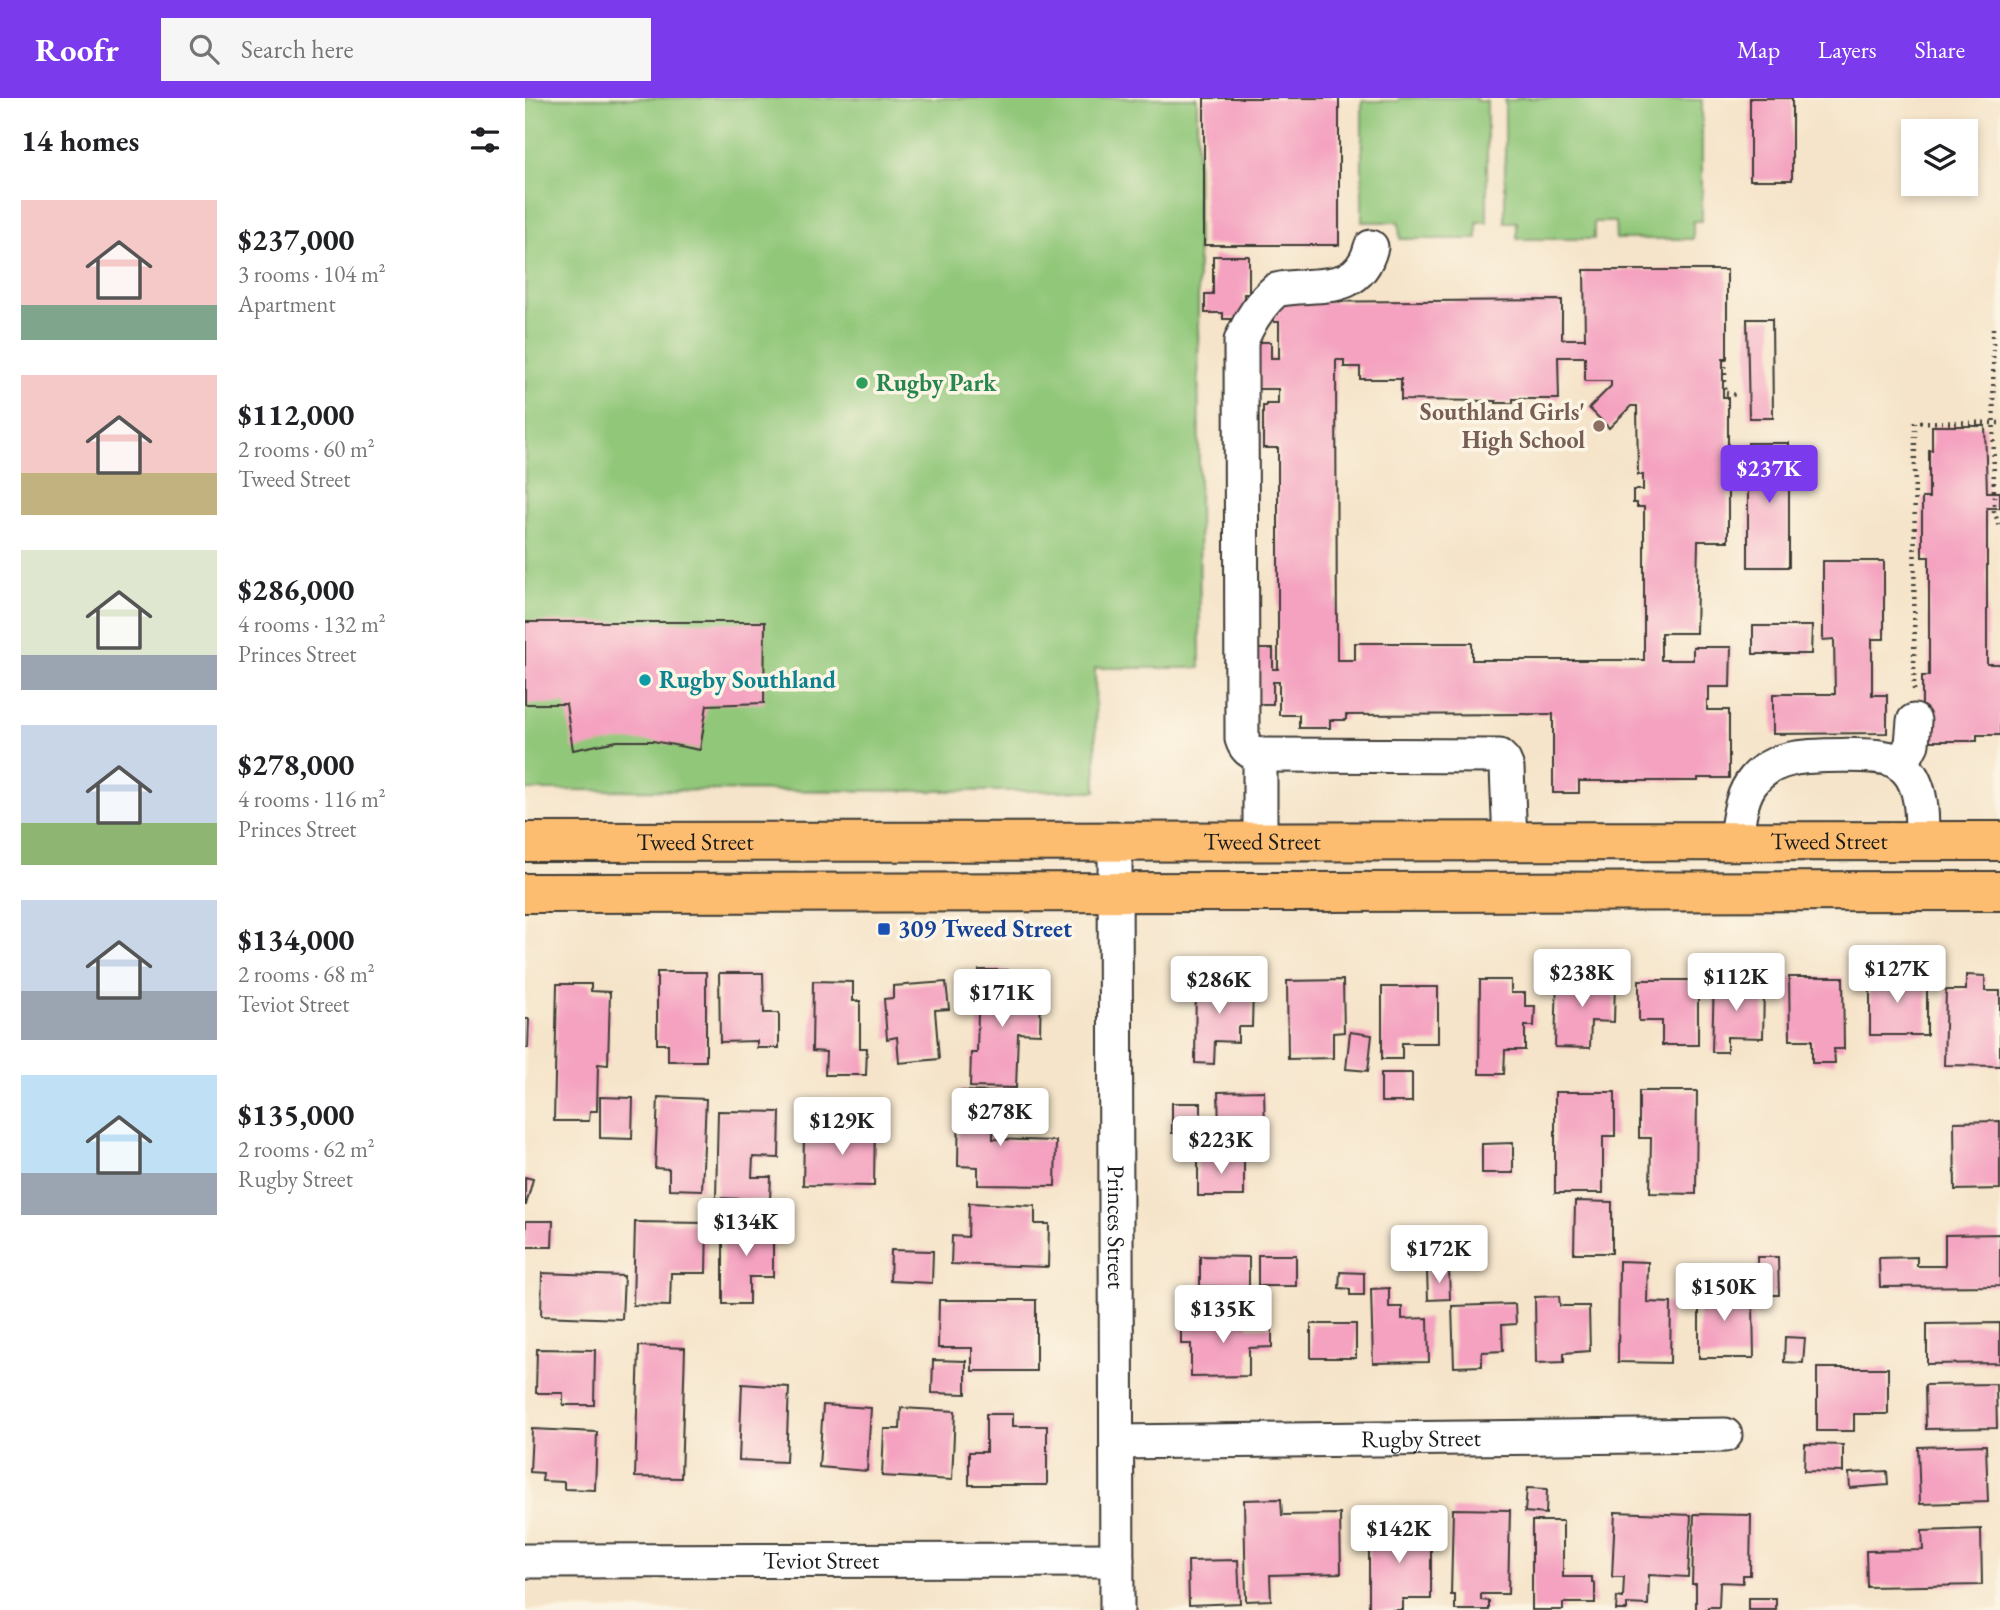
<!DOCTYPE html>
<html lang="en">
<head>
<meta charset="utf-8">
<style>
	:root { --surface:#fff; --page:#f6f6f6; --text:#202124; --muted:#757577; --accent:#7c3aed }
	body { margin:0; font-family:"EB Garamond",serif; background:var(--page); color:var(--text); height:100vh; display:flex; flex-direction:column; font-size:26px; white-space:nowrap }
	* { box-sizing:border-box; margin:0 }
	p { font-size:23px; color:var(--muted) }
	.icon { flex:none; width:38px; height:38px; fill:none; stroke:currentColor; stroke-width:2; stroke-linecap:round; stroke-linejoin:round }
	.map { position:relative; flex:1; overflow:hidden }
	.panel { display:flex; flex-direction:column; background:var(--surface); width:525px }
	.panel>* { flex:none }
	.tools { position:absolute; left:1376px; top:21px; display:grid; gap:14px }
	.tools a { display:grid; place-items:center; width:77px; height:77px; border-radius:0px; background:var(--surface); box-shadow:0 4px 10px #0003; font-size:35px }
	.price { position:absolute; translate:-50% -60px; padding:0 16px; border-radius:7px; background:#fff; color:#222; font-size:23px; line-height:46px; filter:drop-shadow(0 2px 4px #0008) }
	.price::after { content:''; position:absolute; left:50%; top:42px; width:21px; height:16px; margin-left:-10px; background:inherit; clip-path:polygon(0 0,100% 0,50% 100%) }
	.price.on { background:var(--accent); color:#fff }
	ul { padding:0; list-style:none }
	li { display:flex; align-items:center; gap:21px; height:175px; padding:0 21px }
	li span { display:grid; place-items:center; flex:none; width:196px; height:140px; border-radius:0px; color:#555 }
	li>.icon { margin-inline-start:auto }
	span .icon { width:84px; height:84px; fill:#fffc; stroke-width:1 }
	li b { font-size:30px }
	h2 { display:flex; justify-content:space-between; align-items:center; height:84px; padding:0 21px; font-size:30px }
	header { display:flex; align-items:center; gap:42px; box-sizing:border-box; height:98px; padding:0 35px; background:var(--accent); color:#fff }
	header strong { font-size:33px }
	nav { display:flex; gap:38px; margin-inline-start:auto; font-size:24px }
	.search { width:490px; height:63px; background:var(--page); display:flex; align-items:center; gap:18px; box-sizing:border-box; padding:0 24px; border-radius:0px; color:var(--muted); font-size:26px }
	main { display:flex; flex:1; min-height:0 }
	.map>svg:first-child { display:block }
	.garden { fill:#91c779; stroke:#56724a; stroke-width:2 }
	.building { fill:#f4a2c0; fill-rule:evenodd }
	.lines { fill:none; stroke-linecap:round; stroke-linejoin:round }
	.minor-casing { stroke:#3d3a36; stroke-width:37 }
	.major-casing { stroke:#3d3a36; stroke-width:42 }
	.path { stroke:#3d3a36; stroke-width:4.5; stroke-dasharray:2 5; stroke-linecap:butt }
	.minor { stroke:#fff; stroke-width:33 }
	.major { stroke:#fcbd6f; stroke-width:38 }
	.leisure-dot { fill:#2e9e5b; stroke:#fcf5e5; stroke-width:2.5 }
	.education-dot { fill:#8d6e63; stroke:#fcf5e5; stroke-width:2.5 }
	.culture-dot { fill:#0f9aa8; stroke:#fcf5e5; stroke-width:2.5 }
	.transit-dot { fill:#1a4fb4; stroke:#fcf5e5; stroke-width:2.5 }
	.labels { text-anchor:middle; stroke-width:7; stroke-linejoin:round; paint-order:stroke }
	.leisure-label { font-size:24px; font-weight:bold; fill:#27864d; stroke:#fcf5e5; text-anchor:start }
	.education-label { font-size:24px; font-weight:bold; fill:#785e54; stroke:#fcf5e5; text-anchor:end }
	.culture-label { font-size:24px; font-weight:bold; fill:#0d838f; stroke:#fcf5e5; text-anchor:start }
	.street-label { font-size:24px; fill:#1c1c1c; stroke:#fcf5e5 }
	.transit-label { font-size:24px; font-weight:bold; fill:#164399; stroke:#fcf5e5; text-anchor:start }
</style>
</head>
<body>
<header>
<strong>Roofr</strong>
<div class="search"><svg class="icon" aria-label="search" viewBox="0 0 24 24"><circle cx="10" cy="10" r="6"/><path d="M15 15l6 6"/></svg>Search here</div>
<nav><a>Map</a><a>Layers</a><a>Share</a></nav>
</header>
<main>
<section class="panel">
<h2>14 homes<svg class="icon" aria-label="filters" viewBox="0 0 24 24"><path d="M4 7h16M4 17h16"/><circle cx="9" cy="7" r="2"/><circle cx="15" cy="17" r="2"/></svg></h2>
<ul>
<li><span style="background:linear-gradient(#f6c9c9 75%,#7fa58c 0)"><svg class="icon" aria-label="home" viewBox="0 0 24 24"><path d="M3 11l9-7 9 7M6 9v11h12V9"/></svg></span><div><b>$237,000</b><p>3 rooms · 104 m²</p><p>Apartment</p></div></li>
<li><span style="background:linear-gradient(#f6c9c9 70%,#c2b280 0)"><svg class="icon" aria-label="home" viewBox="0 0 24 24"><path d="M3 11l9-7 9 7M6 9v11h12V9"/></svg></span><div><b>$112,000</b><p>2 rooms · 60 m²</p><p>Tweed Street</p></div></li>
<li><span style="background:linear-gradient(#dfe7d0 75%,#9aa5b1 0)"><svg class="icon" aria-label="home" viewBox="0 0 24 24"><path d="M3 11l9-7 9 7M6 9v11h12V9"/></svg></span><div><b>$286,000</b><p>4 rooms · 132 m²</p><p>Princes Street</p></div></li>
<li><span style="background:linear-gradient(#c9d6e8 70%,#8fb573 0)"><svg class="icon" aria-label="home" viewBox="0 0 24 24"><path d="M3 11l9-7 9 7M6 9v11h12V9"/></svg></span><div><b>$278,000</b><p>4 rooms · 116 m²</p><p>Princes Street</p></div></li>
<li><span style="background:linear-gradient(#c9d6e8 65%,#9aa5b1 0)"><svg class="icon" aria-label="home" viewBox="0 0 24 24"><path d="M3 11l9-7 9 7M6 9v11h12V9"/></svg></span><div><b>$134,000</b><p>2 rooms · 68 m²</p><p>Teviot Street</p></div></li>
<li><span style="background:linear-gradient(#bfe0f5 70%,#9aa5b1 0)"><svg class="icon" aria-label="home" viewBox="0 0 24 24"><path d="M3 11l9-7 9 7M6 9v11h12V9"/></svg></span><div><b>$135,000</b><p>2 rooms · 62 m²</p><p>Rugby Street</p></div></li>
</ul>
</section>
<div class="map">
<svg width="1475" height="1512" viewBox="0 0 1475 1512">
	<rect width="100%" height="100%" fill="#fcf5e5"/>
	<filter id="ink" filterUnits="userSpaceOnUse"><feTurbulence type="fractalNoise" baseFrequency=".0143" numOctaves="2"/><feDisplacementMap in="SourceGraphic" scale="14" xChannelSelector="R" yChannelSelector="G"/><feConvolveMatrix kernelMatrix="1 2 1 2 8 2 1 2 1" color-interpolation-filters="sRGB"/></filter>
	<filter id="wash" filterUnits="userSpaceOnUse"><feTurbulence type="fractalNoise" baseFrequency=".00686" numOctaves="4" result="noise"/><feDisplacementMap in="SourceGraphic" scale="28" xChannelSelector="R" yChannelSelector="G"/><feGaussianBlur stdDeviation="1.57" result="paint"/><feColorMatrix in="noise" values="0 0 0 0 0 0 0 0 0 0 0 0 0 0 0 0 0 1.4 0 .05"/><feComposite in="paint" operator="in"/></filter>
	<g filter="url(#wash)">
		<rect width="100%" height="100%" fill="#f5e4c9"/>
		<path class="garden" d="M 0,0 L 672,0 L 675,570 L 570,570 L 571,693 L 0,692 Z
			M 874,0 L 951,0 L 952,3 L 962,3 L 962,124 L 952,124 L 952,141 L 875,141 L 874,124 L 837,124 L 837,3 L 874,3 Z
			M 992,0 L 1069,0 L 1070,2 L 1090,3 L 1091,0 L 1177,2 L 1177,123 L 1168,123 L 1168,141 L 1091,141 L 1090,124 L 1069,124 L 1069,141 L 992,141 L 992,124 L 980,124 L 980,2 L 991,2 Z"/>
		<g id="blocks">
			<path class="building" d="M 679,0 L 814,0 L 814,147 L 679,147 Z
				M 1225,0 L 1267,0 L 1267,82 L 1225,82 Z
				M 688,158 L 724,158 L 724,196 L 719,196 L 719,221 L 698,221 L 698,215 L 680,215 L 680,196 L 688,196 Z
				M 1059,172 L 1202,172 L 1202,261 L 1198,261 L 1198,299 L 1203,299 L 1203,443 L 1173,443 L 1171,535 L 1136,535 L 1136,562 L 1168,562 L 1168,549 L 1206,549 L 1205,589 L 1184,589 L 1184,602 L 1182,602 L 1182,612 L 1204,612 L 1204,680 L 1173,680 L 1173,683 L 1054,683 L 1054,695 L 1028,695 L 1028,616 L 821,617 L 821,622 L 805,622 L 805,630 L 774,630 L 774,617 L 754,617 L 754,584 L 748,584 L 748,606 L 727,606 L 727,551 L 748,551 L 748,571 L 753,571 L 753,350 L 738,350 L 738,308 L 741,308 L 741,306 L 753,306 L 753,291 L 726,291 L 726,244 L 746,244 L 746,260 L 754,260 L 754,224 L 749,224 L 749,216 L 753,216 L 753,204 L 1037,202 L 1037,241 L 1060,241 ZM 1033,259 L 1060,259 L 1060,283 L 1086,283 L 1086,288 L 1064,310 L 1084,330 L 1106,308 L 1112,308 L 1113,377 L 1118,377 L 1118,392 L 1108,392 L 1108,405 L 1112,405 L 1112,409 L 1119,409 L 1119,562 L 947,562 L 947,545 L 830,545 L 830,562 L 812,562 L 811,262 L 819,262 L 819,269 L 835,269 L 835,281 L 876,281 L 876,302 L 971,303 L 971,305 L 988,305 L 988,301 L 1034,301 Z
				M 1222,221 L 1247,221 L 1248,320 L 1224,320 Z
				M 1407,328 L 1460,328 L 1462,394 L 1475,394 L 1475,410 L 1462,410 L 1462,566 L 1475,566 L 1475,637 L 1452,637 L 1452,643 L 1404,643 L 1397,624 L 1397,578 L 1404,578 L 1404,459 L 1397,459 L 1397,400 L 1404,400 L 1404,352 L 1407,352 Z
				M 1223,345 L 1264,345 L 1264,469 L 1223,469 Z
				M 1298,463 L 1359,463 L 1359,541 L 1347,541 L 1347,597 L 1362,597 L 1362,635 L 1248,636 L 1248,596 L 1310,596 L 1309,541 L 1298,542 Z
				M 0,524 L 240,524 L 239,605 L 182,607 L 175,652 L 128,643 L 92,643 L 48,652 L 41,606 L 0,606 Z
				M 1228,528 L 1287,528 L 1286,556 L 1228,556 Z
				M 454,872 L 483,872 L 483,889 L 516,891 L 515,936 L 493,935 L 491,990 L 445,989 L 446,955 L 452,955 Z
				M 1345,873 L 1373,873 L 1373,883 L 1402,883 L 1402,937 L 1345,937 Z
				M 132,874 L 181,874 L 181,963 L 143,963 L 143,946 L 132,946 Z
				M 194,875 L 238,875 L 239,915 L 254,915 L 254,950 L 232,950 L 232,943 L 195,944 Z
				M 1441,877 L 1460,878 L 1460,893 L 1475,893 L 1475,968 L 1419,967 L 1421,892 L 1441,892 Z
				M 1264,879 L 1318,879 L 1319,951 L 1309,951 L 1310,965 L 1287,965 L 1287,942 L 1265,942 Z
				M 671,880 L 693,880 L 693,889 L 728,889 L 727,929 L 713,929 L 713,944 L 690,943 L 689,966 L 670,965 Z
				M 1032,880 L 1090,882 L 1089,924 L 1066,923 L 1065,950 L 1030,949 Z
				M 1189,880 L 1208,880 L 1208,891 L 1239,891 L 1238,940 L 1202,939 L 1202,954 L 1187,954 Z
				M 818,882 L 819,934 L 808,935 L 808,960 L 763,961 L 762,883 Z
				M 955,882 L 986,882 L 986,895 L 1000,895 L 1000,908 L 1010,908 L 1009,928 L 1000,928 L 1000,952 L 980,952 L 979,976 L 954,976 Z
				M 1114,882 L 1173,882 L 1173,947 L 1137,947 L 1137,923 L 1114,923 Z
				M 288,883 L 328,884 L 328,903 L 335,903 L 335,950 L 342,950 L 341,977 L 300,977 L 301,954 L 287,953 Z
				M 421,884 L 424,911 L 410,912 L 414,961 L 374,965 L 372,939 L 362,941 L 359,901 L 368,900 L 368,888 Z
				M 32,886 L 66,886 L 66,893 L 85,894 L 83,967 L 73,966 L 72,1013 L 65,1013 L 64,1023 L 29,1023 Z
				M 857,889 L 913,889 L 913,945 L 877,945 L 877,961 L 857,961 Z
				M 0,921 L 4,921 L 3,950 L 0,950 Z
				M 825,934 L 847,937 L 843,973 L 821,971 Z
				M 856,975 L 887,975 L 887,1004 L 856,1004 Z
				M 434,993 L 469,994 L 468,1041 L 531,1043 L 530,1088 L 453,1087 L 453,1069 L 433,1068 Z
				M 739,993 L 740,1030 L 694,1031 L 693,994 Z
				M 1114,993 L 1172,993 L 1171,1096 L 1125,1095 L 1126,1040 L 1114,1040 Z
				M 1030,994 L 1090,994 L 1090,1038 L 1078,1038 L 1078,1095 L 1030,1095 Z
				M 75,999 L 108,1000 L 107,1041 L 75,1040 Z
				M 133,999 L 181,1001 L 177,1092 L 144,1091 L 144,1071 L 130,1070 Z
				M 647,1005 L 676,1005 L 676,1035 L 647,1035 Z
				M 193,1013 L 255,1014 L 254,1060 L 228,1059 L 227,1079 L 246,1079 L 245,1102 L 191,1100 Z
				M 321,1021 L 350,1022 L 349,1088 L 278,1087 L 279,1039 L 308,1040 L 308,1033 L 321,1033 Z
				M 1475,1023 L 1475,1091 L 1430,1092 L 1429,1024 Z
				M 988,1045 L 988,1075 L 957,1075 L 957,1046 Z
				M 673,1059 L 719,1059 L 719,1098 L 673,1098 Z
				M 0,1079 L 8,1081 L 1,1107 L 0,1107 Z
				M 1050,1103 L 1087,1104 L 1087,1155 L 1049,1155 Z
				M 444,1105 L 510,1108 L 510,1126 L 524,1126 L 523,1169 L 426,1166 L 427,1138 L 443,1139 Z
				M 1,1123 L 28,1123 L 27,1149 L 0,1149 Z
				M 110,1124 L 182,1125 L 181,1175 L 146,1175 L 145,1208 L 108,1207 Z
				M 198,1124 L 248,1124 L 248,1179 L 224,1179 L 224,1206 L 198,1206 Z
				M 1475,1136 L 1475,1188 L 1355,1189 L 1354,1160 L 1392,1159 L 1392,1168 L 1420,1168 L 1420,1137 Z
				M 366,1152 L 408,1153 L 407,1185 L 365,1183 Z
				M 733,1157 L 771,1157 L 771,1188 L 733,1188 Z
				M 675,1158 L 724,1159 L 724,1189 L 675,1188 Z
				M 1232,1159 L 1253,1159 L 1254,1197 L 1233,1197 Z
				M 1094,1163 L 1123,1164 L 1122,1204 L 1146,1205 L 1145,1265 L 1093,1264 Z
				M 924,1172 L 925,1201 L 903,1202 L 902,1173 Z
				M 815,1174 L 839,1175 L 839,1197 L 825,1197 L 825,1191 L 814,1190 Z
				M 17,1175 L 99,1178 L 97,1221 L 16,1218 Z
				M 1174,1179 L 1203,1179 L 1203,1206 L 1228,1206 L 1229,1260 L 1174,1260 Z
				M 864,1190 L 864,1209 L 877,1209 L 877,1221 L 903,1220 L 904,1264 L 848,1265 L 846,1191 Z
				M 1034,1198 L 1035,1208 L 1064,1208 L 1065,1253 L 1039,1255 L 1039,1264 L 1011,1265 L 1010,1199 Z
				M 414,1202 L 511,1202 L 511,1273 L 447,1273 L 447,1250 L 413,1250 Z
				M 990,1206 L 991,1226 L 977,1227 L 978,1253 L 957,1254 L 957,1268 L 929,1269 L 927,1208 Z
				M 723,1220 L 723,1229 L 747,1229 L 747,1249 L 724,1250 L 724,1278 L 666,1279 L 666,1246 L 656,1246 L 656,1221 Z
				M 1475,1225 L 1475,1265 L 1402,1266 L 1402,1226 Z
				M 786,1226 L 831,1226 L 831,1260 L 786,1260 Z
				M 1260,1239 L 1280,1240 L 1278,1265 L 1259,1264 Z
				M 114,1248 L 160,1250 L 156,1380 L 110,1379 Z
				M 12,1251 L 70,1252 L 69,1307 L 38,1307 L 38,1295 L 11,1295 Z
				M 408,1262 L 441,1263 L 441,1296 L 407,1295 Z
				M 1292,1270 L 1363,1270 L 1363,1316 L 1329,1316 L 1329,1333 L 1292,1333 Z
				M 217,1286 L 264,1289 L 261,1364 L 214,1362 Z
				M 1471,1286 L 1472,1330 L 1401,1331 L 1400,1287 Z
				M 298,1307 L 346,1310 L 342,1373 L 294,1369 Z
				M 376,1310 L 430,1313 L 427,1382 L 357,1378 L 359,1331 L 375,1331 Z
				M 461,1316 L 488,1316 L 488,1328 L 522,1328 L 522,1387 L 444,1387 L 444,1354 L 461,1354 Z
				M 7,1331 L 72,1334 L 70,1392 L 39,1391 L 39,1384 L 17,1383 L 18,1375 L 5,1374 Z
				M 1280,1346 L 1318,1347 L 1318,1374 L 1279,1373 Z
				M 1461,1347 L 1463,1404 L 1395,1406 L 1393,1349 Z
				M 1362,1373 L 1363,1387 L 1325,1390 L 1324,1375 Z
				M 1002,1390 L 1022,1391 L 1021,1416 L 1000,1414 Z
				M 756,1401 L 757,1417 L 815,1416 L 816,1475 L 745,1477 L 746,1502 L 721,1503 L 719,1402 Z
				M 928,1411 L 985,1412 L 983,1496 L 956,1496 L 956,1502 L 964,1503 L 964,1512 L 930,1512 L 930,1497 L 926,1497 Z
				M 1090,1414 L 1166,1417 L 1163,1479 L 1124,1477 L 1123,1507 L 1102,1506 L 1102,1512 L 1091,1512 L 1092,1499 L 1098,1500 L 1099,1479 L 1087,1479 Z
				M 1169,1416 L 1226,1417 L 1225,1477 L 1218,1477 L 1218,1485 L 1195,1484 L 1194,1509 L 1183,1509 L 1183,1512 L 1171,1512 L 1171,1486 L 1167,1486 Z
				M 1007,1423 L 1038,1423 L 1038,1479 L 1067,1479 L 1067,1485 L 1070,1485 L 1070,1505 L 1038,1505 L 1038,1512 L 1007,1512 Z
				M 844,1426 L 906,1426 L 906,1501 L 878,1501 L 878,1512 L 844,1512 Z
				M 1456,1431 L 1457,1487 L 1342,1489 L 1341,1453 L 1398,1452 L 1397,1433 Z
				M 713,1462 L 715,1505 L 664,1507 L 663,1463 Z
				M 1223,1500 L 1251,1500 L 1251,1512 L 1223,1512 Z"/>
		</g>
	</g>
	<g filter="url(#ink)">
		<use href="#blocks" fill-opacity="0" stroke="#3d3a36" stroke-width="2"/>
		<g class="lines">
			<g class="minor-casing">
				<g id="minor">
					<path d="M 846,149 C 833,200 788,183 751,192 C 736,205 724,224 716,243 L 717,641 C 720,651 725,655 735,657 L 974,658 L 979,663 L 982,670 L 985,744"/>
					<path d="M 735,657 L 735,744"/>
					<path d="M 1376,667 L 1387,646 L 1389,623"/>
					<path d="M 1210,743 C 1214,723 1215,698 1229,682 C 1238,671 1252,664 1266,661 C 1283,657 1353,655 1368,662 C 1372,664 1378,668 1381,671 C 1398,689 1397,720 1397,743"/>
					<path id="s1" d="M 590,744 L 592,1512"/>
					<path id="s2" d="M 592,1344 L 1200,1337"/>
					<path id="s3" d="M 0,1463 L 592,1462"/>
				</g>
			</g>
			<g class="major-casing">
				<g id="major">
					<path id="s4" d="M 0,744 L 1475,743"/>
					<path d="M 0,795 L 1475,793"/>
				</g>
			</g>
			<path class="path" d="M 1468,230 L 1469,413 L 1475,429
				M 1200,261 L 1200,295 L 1211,297
				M 1389,592 L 1390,324 L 1475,325"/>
			<use href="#minor" class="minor"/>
			<use href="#major" class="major"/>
		</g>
	</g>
	<circle class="leisure-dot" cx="337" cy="285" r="7"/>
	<circle class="education-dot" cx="1074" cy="328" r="7"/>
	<circle class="culture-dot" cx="120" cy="582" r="7"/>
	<rect class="transit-dot" x="352" y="824" width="14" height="14" rx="3.5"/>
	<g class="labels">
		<g class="leisure-label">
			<text x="351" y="293">Rugby Park</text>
		</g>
		<g class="education-label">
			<text x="1060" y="322">Southland Girls'<tspan x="1060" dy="28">High School</tspan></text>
		</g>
		<g class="culture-label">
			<text x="134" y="590">Rugby Southland</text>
		</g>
		<g class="street-label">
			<text dy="8" stroke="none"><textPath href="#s4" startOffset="1304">Tweed Street</textPath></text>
			<text dy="8" stroke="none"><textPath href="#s4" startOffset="170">Tweed Street</textPath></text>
			<text dy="8" stroke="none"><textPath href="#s4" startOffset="737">Tweed Street</textPath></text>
			<text dy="8" stroke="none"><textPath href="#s1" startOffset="385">Princes Street</textPath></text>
			<text dy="8" stroke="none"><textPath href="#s2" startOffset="304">Rugby Street</textPath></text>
			<text dy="8" stroke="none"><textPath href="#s3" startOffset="296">Teviot Street</textPath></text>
		</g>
		<g class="transit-label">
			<text x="373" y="839">309 Tweed Street</text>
		</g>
	</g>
</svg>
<div class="tools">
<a><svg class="icon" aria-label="layers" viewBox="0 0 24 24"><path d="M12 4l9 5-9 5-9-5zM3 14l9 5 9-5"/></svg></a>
</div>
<b class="price on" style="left:1244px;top:407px">$237K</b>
<b class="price" style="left:1372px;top:907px">$127K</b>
<b class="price" style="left:1057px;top:911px">$238K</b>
<b class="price" style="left:1211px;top:915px">$112K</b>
<b class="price" style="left:694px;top:918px">$286K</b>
<b class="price" style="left:477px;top:931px">$171K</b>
<b class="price" style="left:475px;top:1050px">$278K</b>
<b class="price" style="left:317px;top:1059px">$129K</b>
<b class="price" style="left:696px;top:1078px">$223K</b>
<b class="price" style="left:221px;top:1160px">$134K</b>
<b class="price" style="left:914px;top:1187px">$172K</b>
<b class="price" style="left:1199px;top:1225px">$150K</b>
<b class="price" style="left:698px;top:1247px">$135K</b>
<b class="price" style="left:874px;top:1467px">$142K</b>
</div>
</main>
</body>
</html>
